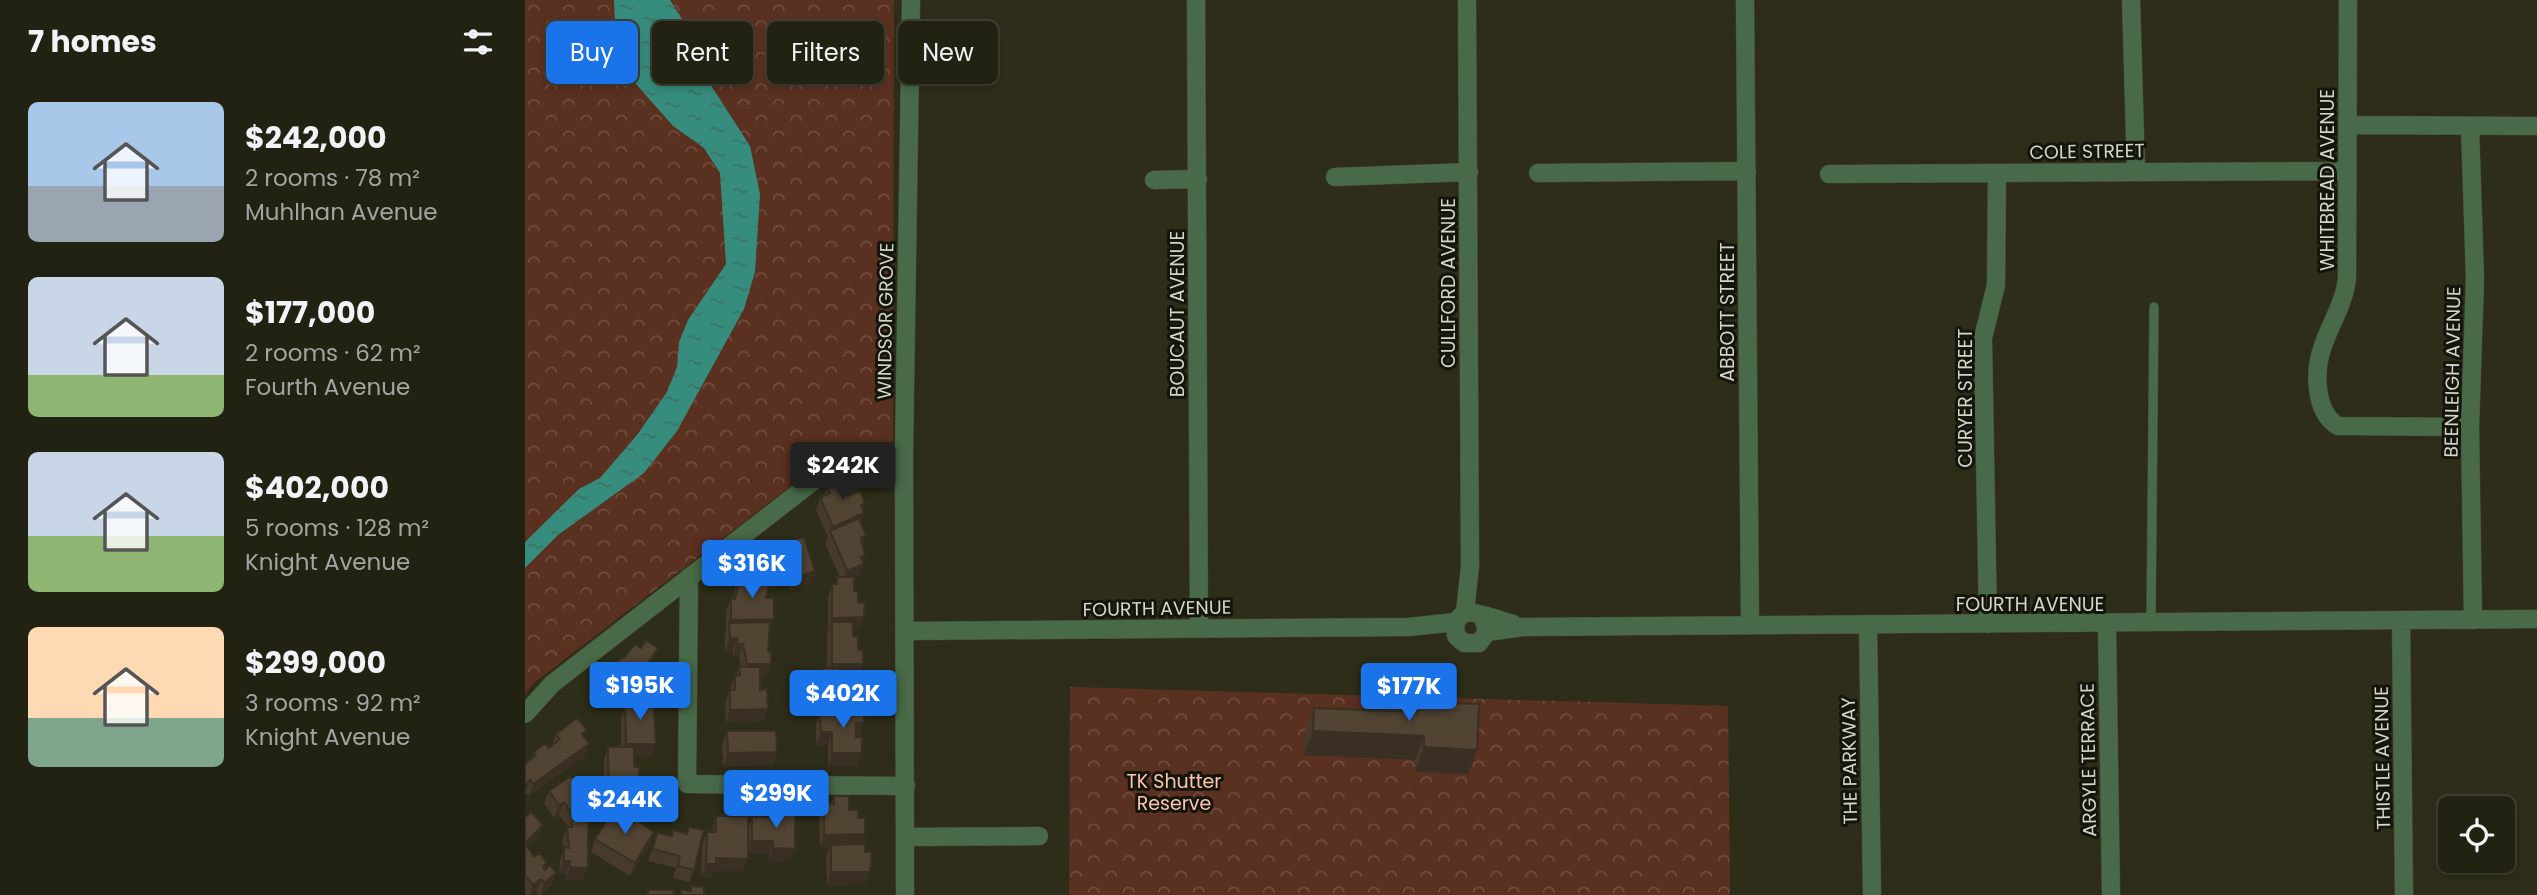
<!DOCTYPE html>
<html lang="en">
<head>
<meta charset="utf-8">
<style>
	:root { --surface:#222213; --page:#2a2a1c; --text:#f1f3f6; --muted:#a2a4a0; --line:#3f3f33; --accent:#1a73e8 }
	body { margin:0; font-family:Poppins,sans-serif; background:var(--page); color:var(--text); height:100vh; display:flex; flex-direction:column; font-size:26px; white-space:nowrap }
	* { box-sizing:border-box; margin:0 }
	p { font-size:23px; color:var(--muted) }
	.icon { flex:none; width:38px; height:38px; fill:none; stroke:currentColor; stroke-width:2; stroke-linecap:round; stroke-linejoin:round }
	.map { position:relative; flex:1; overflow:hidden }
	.details { display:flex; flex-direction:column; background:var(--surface); width:525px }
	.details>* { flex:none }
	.hud { position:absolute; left:21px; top:21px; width:665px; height:63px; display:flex; gap:14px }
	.tools { position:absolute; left:1913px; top:796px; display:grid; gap:14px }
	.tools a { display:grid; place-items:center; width:77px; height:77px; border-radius:10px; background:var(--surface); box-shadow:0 4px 10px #0003,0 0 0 2px var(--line); font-size:35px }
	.price { position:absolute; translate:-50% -60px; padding:0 16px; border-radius:7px; background:var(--accent); color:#fff; font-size:23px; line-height:46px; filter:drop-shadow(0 2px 4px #0008) }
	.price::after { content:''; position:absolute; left:50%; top:42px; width:21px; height:16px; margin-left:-10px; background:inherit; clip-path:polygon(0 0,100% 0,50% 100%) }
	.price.on { background:#222; color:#fff }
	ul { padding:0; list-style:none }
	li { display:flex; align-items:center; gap:21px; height:175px; padding:0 28px }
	li span { display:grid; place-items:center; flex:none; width:196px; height:140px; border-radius:10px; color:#555 }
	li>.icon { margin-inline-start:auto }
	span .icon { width:84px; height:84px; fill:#fffc; stroke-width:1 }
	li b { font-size:30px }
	h2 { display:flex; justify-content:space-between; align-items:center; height:84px; padding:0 28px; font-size:30px }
	.pill { padding:0 24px; border-radius:10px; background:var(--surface); box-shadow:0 4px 10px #0003,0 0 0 2px var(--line); font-size:24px; line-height:63px }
	.pill.on { background:var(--accent); color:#fff }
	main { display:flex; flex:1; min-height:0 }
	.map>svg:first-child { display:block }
	.park { fill:url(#park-crowns) }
	.water { fill:url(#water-ripples) }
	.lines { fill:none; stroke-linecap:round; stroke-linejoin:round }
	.lane-casing { stroke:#484835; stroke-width:10 }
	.street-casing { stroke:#484835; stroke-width:19 }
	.lane { stroke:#486a48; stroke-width:9 }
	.street { stroke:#486a48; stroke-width:18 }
	.wall { fill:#473a2b }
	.shaded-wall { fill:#393023 }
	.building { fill:#524432; stroke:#393023; stroke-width:2 }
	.labels { text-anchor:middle; stroke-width:6; stroke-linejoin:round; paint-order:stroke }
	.street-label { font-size:19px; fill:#d4d5c8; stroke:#14150c }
	.park-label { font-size:19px; fill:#fdc5b1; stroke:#14150c }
</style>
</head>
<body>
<main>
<section class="details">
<h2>7 homes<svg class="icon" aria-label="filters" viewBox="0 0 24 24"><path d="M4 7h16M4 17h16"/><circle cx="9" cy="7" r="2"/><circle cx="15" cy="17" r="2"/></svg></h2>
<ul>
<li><span style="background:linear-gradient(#a9c7e8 60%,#9aa5b1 0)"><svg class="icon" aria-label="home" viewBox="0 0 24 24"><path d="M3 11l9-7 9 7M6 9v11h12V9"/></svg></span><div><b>$242,000</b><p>2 rooms · 78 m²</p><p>Muhlhan Avenue</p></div></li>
<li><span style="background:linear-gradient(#c9d6e8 70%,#8fb573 0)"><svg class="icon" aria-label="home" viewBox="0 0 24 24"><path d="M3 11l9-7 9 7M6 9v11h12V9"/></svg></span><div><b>$177,000</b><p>2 rooms · 62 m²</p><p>Fourth Avenue</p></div></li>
<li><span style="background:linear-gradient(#c9d6e8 60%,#8fb573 0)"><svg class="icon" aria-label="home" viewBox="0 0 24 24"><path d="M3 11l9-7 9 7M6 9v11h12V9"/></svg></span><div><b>$402,000</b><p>5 rooms · 128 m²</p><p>Knight Avenue</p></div></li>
<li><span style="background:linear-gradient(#ffd9b3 65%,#7fa58c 0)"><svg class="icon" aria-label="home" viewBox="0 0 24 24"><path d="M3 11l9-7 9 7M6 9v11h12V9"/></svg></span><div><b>$299,000</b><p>3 rooms · 92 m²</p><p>Knight Avenue</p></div></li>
</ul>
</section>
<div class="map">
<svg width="2012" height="895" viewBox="0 0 2012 895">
	<defs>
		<pattern id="park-crowns" width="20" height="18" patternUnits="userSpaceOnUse" patternTransform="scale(1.75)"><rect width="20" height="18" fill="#5a3020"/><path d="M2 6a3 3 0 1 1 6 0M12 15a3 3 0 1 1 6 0" fill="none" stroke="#714d3f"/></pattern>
		<pattern id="water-ripples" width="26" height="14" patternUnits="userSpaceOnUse" patternTransform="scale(1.75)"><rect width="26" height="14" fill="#368d7d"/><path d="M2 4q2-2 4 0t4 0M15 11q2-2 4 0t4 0" fill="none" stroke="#3a7266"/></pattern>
	</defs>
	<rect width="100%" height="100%" fill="#2d2d19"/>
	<path class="park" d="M 0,0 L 369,0 L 368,442 L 305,456 L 10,682 L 0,694 Z
		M 545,687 L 1203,706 L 1205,895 L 544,895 Z"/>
	<path class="water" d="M 89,0 L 145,0 L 171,41 L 187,87 L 225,146 L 235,194 L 230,272 L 219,309 L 152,431 L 119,473 L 33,535 L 0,568 L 0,542 L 54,489 L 75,478 L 112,435 L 142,392 L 152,367 L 154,342 L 163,320 L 201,264 L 195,173 L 179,148 L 148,126 L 104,76 L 91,46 Z"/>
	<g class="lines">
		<g class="lane-casing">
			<path id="lane" d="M 1626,622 L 1629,307"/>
		</g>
		<g class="street-casing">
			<path id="street" d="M 671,0 L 674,628
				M 1220,0 L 1225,624
				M 1606,0 L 1611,171
				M 1823,0 L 1822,279 C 1819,304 1806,322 1798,346 C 1789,370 1789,412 1813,426 L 1945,427
				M 1824,125 L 2012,126
				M 1945,126 L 1950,279 L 1945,427 L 1948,620
				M 1013,173 L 1222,171
				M 1304,174 L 1822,171
				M 810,177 L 944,172
				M 629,180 L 673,179
				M 164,577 L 162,784 L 381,786
				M 940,612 L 945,566 L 942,0
				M 958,617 L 962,632 L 954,643 L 939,643 L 931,636 L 930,622 L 940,612 C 956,612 972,620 988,624
				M 1876,621 L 1879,895
				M 1463,624 L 1458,338 L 1471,285 L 1472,174
				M 1343,625 L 1347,895
				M 1582,625 L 1586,895
				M 381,631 L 884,627 L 930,622
				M 962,632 L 998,627 L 2012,619
				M 0,714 L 27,684 L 304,469 L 319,461 L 379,454
				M 380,837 L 514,836
				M 380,895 L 379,454 L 386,0"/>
		</g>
		<use href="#lane" class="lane"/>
		<use href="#street" class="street"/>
	</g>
	<path class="wall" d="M 333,484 L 329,493 L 340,503 L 338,510 L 339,513 L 336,523 L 341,535 L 338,545 L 338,561 L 334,576 L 329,578 L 329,591 L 335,630 L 328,630 L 328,636 L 338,664 L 334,677 L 321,677 L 324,682 L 333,691 L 339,707 L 338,711 L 335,736 L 331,736 L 337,753 L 332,766 L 303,766 L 303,745 L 291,745 L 291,724 L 294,715 L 293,681 L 298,668 L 302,668 L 302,635 L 304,630 L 303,630 L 303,597 L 307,584 L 310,584 L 312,577 L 315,577 L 300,544 L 303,537 L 291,510 L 295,498 L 299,496 L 302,487 Z
		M 249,547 L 290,571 L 286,584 L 265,591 L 263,583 L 243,589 L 241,598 L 249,619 L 244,631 L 243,652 L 246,664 L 241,676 L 235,676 L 238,722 L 201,723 L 200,703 L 210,676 L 211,676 L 214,667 L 216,667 L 214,656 L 208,657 L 208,651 L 200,651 L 200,636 L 201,631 L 201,611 L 206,598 L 208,599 L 210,587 L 215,575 L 238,580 L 234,567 L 238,555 L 247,552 Z
		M 128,661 L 108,691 L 90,701 L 87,695 L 79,699 L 71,683 L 75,671 Z
		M 105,698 L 131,744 L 126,756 L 109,756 L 109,767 L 114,787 L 110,799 L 108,799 L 105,807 L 79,807 L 79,760 L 83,747 L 96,747 L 96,718 Z
		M 892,702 L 943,774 L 890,772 L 890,760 L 779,755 L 780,732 L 789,708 L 889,712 Z
		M 202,731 L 252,752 L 247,765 L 198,766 L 197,744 Z
		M 31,734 L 59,737 L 60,756 L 4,796 L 0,792 L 7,759 L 9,752 L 24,748 L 27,746 Z
		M 24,791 L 61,807 L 63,810 L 59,820 L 58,880 L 40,880 L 41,874 L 34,874 L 35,860 L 39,849 L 37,839 L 43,827 L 34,815 L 29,818 L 19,803 Z
		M 309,796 L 333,818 L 340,884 L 302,885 L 301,857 L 305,847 L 295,847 L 294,816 L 299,804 L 306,804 Z
		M 251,812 L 265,861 L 243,861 L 244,854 L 223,854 L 223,859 L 218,871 L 189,871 L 187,877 L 176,877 L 177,844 L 182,832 L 187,832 L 191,816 L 223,829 L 227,817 L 249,817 Z
		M 0,815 L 18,825 L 13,837 L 3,847 L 9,857 L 22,863 L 20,870 L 27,886 L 16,895 L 14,895 L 11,891 L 7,895 L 2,895 L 0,893 Z
		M 164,827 L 169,870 L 164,882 L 148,878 L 151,868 L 123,861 L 132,833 L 146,836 L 148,830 L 162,834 Z
		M 70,839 L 125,844 L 105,876 L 66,852 Z"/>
	<path class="shaded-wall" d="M 333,484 L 328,496 L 315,502 L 319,490 Z
		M 340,503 L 336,515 L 339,513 L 335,526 L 306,534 L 308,527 L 336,505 Z
		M 341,535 L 337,548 L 336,538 Z
		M 340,555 L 336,565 L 339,564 L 334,576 L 318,584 L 322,571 L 336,557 Z
		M 267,570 L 263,583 L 241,590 L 246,577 Z
		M 290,571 L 286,584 L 265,591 L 270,578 Z
		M 339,617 L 335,630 L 307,630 L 307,622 L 304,630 L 303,630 L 307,618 Z
		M 249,619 L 244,632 L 204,624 L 206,620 Z
		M 212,638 L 208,651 L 200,651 L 205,639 Z
		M 212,644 L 218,644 L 214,656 L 208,657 Z
		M 133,648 L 128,661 L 108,691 L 90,701 L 95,688 Z
		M 222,664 L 246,664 L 241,676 L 218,677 Z
		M 307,664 L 338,664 L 334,677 L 302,676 Z
		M 92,682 L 87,695 L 79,699 L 84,686 Z
		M 339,707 L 335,719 L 295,717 L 299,708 Z
		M 243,709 L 238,722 L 201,723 L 205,710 Z
		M 331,723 L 339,723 L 335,736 L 326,735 Z
		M 788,731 L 899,736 L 890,760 L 779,755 Z
		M 296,732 L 307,732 L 303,745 L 291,745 Z
		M 64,744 L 60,756 L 4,796 L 8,784 Z
		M 101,744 L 131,744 L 126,756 L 96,756 Z
		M 899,747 L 952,750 L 943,774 L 890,772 Z
		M 252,752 L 247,765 L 198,766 L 203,753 Z
		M 307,753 L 337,753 L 332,766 L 303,766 Z
		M 5,780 L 0,793 L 0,784 Z
		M 109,787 L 114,787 L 110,799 L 108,799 L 105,807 L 79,807 L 84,795 Z
		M 64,801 L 60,812 L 63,810 L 58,822 L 46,831 L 50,819 L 59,804 Z
		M 39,802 L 34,815 L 29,818 L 34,805 Z
		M 18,825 L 13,837 L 0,851 L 0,843 Z
		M 129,832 L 125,844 L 105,876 L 110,863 Z
		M 340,834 L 336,847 L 306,845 L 305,847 L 295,847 L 299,835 Z
		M 227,841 L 248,841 L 244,854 L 223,854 Z
		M 248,848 L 270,849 L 265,861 L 243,861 Z
		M 191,858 L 223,859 L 218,871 L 189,871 L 187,877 L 176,877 L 181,864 Z
		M 39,861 L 45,861 L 41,874 L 34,874 Z
		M 45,867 L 63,868 L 58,880 L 40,880 Z
		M 306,872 L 345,872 L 340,884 L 302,885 Z
		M 31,873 L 27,886 L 15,895 L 20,883 Z
		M 16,879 L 11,891 L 7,895 L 5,895 L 8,885 Z"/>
	<path class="building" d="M 329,475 L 333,484 L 319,490 L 323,496 L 335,491 L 340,503 L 336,505 L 339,513 L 308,527 L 295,498 L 305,493 L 302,487 Z
		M 334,518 L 341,535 L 336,538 L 340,555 L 336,557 L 339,564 L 322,571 L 305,531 Z
		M 279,537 L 290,571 L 270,578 L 267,570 L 246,577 L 238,555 L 250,551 L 249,547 Z
		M 215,575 L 245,581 L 241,598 L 249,598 L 249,619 L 206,620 L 206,598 L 210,599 Z
		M 312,577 L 329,577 L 329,591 L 333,591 L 333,603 L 340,603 L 339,617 L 307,618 L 307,584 L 312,584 Z
		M 245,622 L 243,652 L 246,652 L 246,664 L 222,664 L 218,644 L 212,644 L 212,638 L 205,639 L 204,623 Z
		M 307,622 L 328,622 L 328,636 L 333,637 L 333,650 L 338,650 L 338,664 L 307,664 Z
		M 121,640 L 133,648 L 113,678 L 95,688 L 92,682 L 84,686 L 75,671 L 101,656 L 110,644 L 116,648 Z
		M 214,667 L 235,667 L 235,690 L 242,689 L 243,709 L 205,710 L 205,690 L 210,690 L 210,676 L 215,675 Z
		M 298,668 L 314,668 L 314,674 L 320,674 L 324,682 L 332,682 L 333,691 L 339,690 L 339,707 L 299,708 Z
		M 128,697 L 131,744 L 101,744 L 100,706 L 105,706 L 105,698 Z
		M 892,702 L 954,704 L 952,750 L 899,747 L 899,736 L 788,731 L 789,708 L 892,712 Z
		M 295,711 L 339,711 L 339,723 L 331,723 L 331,737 L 337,737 L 337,753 L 307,753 L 307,732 L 296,732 Z
		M 52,718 L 62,730 L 57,734 L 64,744 L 8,784 L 5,780 L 0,784 L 0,764 L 11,755 L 9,752 L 20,743 L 24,748 L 35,739 L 31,734 Z
		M 202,731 L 251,731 L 252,752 L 203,753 Z
		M 83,747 L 109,747 L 109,767 L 114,767 L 114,787 L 109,787 L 109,795 L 84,795 Z
		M 46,776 L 64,801 L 59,804 L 63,810 L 50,819 L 39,802 L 34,805 L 24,791 Z
		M 309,796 L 324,796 L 324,810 L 333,810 L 333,818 L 340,818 L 340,834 L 299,835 L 299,804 L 309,804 Z
		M 88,811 L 109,823 L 111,820 L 129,832 L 110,863 L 70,839 Z
		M 6,812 L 18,825 L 0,843 L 9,857 L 14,853 L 22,863 L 18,867 L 20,870 L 25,865 L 31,873 L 20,883 L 16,879 L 8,885 L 0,875 L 0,815 L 2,816 Z
		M 251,812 L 270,812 L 270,849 L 248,848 L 248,841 L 227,841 L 227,817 L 251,817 Z
		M 191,816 L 223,816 L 223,859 L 191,858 L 191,864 L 181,864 L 182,832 L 191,832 Z
		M 47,820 L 63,820 L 63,868 L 45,867 L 45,861 L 39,861 L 39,847 L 44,848 L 42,827 L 47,827 Z
		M 164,827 L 179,830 L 169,870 L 153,866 L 155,856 L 128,849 L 132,833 L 147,836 L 148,830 L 162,834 Z
		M 340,844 L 340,852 L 347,852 L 345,872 L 306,872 L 306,845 Z
		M 166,886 L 179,887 L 179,895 L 156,895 L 156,890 L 166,891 Z
		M 123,890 L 149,890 L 148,895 L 123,895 Z"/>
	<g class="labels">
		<g class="street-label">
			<text transform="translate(1562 151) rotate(-1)" y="7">COLE STREET</text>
			<text transform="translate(1802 180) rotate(-90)" y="7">WHITBREAD AVENUE</text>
			<text transform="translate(923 283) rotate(-90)" y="7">CULLFORD AVENUE</text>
			<text transform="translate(1202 312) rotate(-90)" y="7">ABBOTT STREET</text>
			<text transform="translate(652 314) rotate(-90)" y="7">BOUCAUT AVENUE</text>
			<text transform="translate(360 321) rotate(-89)" y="7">WINDSOR GROVE</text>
			<text transform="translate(1927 372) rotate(-89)" y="7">BEENLEIGH AVENUE</text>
			<text transform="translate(1440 398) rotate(-90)" y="7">CURYER STREET</text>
			<text x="1505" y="611">FOURTH AVENUE</text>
			<text transform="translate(632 608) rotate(-1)" y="7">FOURTH AVENUE</text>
			<text transform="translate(1857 758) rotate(-91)" y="7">THISTLE AVENUE</text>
			<text transform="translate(1563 760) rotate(-91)" y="7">ARGYLE TERRACE</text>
			<text transform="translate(1324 761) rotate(-91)" y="7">THE PARKWAY</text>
		</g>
		<g class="park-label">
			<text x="649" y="788">TK Shutter<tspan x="649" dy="22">Reserve</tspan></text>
		</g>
	</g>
</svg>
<div class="tools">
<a><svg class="icon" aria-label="locate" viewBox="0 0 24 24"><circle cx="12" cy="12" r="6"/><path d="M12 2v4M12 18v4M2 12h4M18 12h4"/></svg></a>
</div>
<b class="price on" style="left:318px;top:502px">$242K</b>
<b class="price" style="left:227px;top:600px">$316K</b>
<b class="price" style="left:115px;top:722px">$195K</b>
<b class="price" style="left:884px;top:723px">$177K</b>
<b class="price" style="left:318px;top:730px">$402K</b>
<b class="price" style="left:251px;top:830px">$299K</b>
<b class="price" style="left:100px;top:836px">$244K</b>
<div class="hud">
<a class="pill on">Buy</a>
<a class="pill">Rent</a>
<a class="pill">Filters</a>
<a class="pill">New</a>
</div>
</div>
</main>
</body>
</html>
